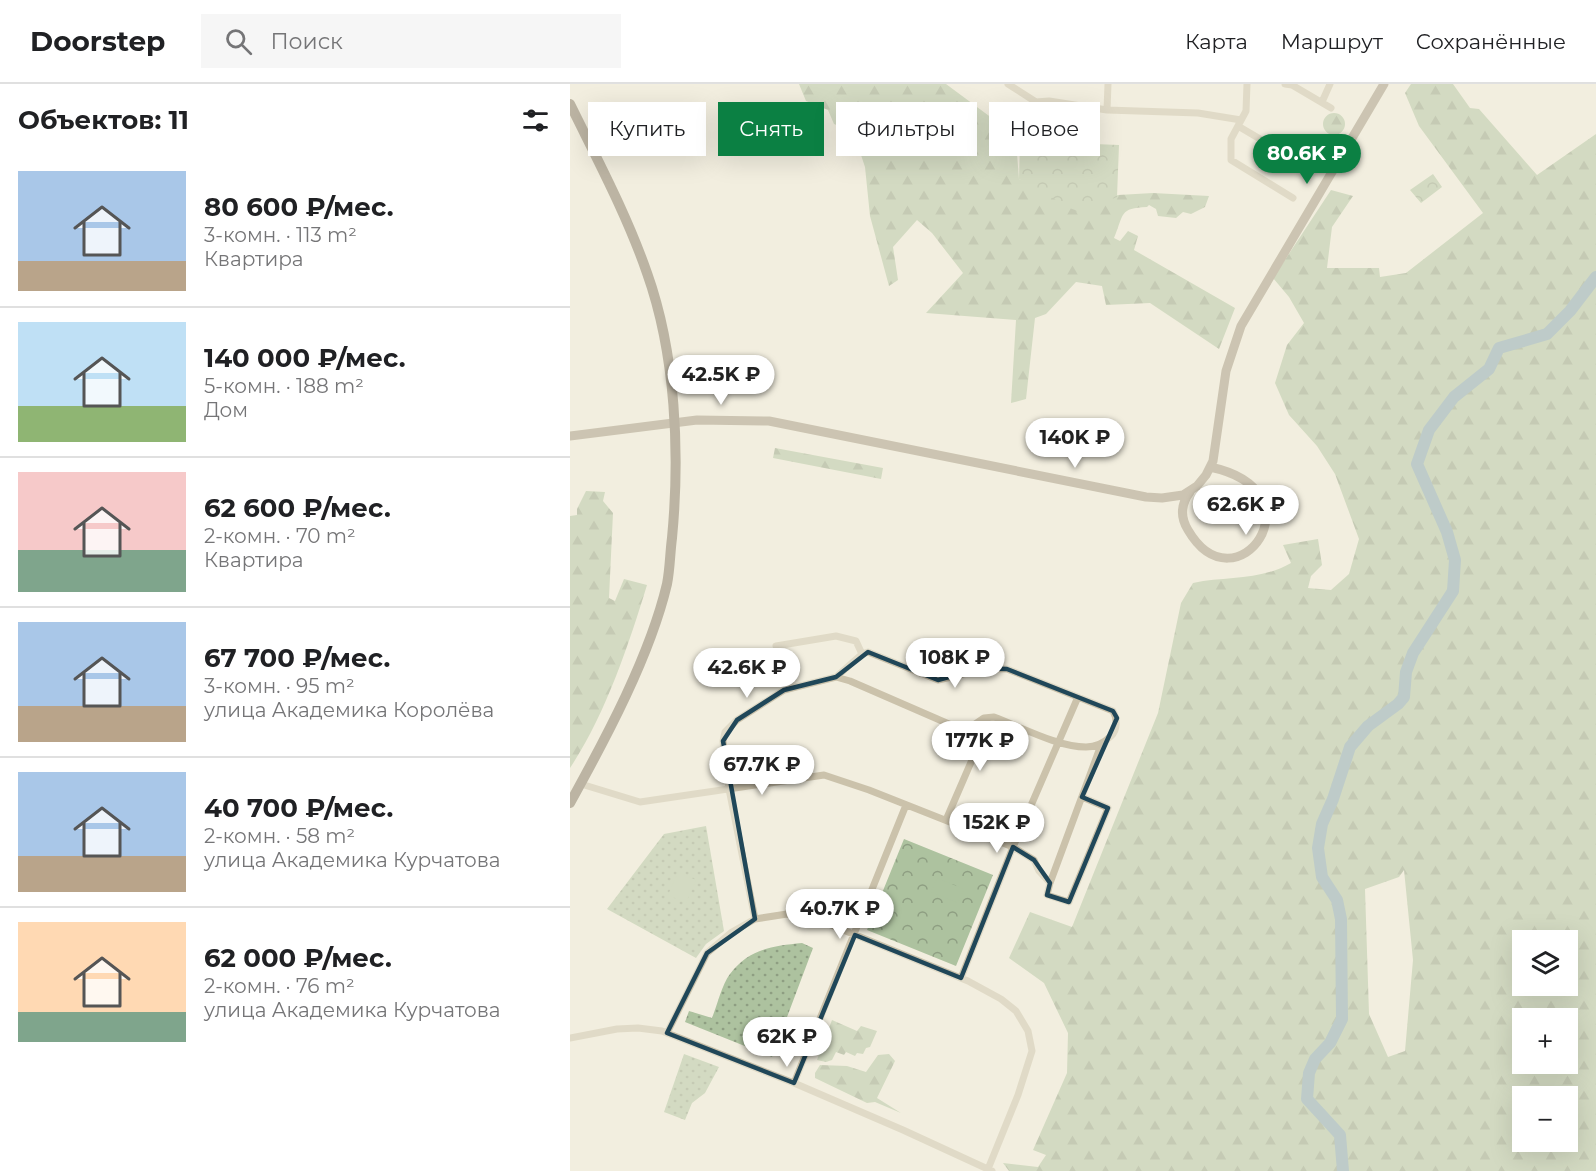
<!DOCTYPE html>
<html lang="ru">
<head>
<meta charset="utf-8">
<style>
	:root { --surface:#fff; --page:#f6f6f6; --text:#202124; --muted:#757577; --line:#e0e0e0; --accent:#0b8043 }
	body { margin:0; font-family:Montserrat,sans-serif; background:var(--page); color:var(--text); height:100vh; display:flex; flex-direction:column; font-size:22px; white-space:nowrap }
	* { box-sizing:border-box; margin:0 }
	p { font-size:20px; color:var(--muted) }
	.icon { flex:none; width:33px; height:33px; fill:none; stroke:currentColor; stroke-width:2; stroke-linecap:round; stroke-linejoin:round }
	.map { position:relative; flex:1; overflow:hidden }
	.details { display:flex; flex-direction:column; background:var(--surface); width:570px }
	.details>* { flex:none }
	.top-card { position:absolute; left:18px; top:18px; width:570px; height:54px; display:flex; gap:12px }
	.tools { position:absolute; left:942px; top:846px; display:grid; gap:12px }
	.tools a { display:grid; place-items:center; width:66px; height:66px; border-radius:0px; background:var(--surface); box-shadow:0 6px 24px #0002; font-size:30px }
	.price { position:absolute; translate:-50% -51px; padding:0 14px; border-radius:21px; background:#fff; color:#222; font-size:20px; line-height:39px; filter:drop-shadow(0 2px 3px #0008) }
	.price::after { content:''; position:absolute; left:50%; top:36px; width:18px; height:14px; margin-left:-9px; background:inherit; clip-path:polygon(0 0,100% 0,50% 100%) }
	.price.current { background:var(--accent); color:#fff }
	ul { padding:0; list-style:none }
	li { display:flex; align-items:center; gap:18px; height:150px; padding:0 18px }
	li+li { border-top:2px solid var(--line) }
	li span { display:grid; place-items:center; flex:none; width:168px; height:120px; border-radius:0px; color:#555 }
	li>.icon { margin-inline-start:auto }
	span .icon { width:72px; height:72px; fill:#fffc; stroke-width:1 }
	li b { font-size:26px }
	h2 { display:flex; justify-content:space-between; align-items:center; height:72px; padding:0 18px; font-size:26px }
	.tag { padding:0 21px; border-radius:0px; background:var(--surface); box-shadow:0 6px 24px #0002; font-size:21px; line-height:54px }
	.tag.current { background:var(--accent); color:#fff }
	header { display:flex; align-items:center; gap:36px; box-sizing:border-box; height:84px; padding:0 30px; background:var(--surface); border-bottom:2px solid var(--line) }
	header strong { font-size:28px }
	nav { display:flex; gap:33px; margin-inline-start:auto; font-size:21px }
	.search { width:420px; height:54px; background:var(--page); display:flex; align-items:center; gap:15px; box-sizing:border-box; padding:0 21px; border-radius:0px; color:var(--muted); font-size:22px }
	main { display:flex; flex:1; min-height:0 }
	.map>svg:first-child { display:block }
	.grass { fill:url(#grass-dots) }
	.forest { fill:url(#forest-firs); fill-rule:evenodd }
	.park { fill:url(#park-crowns) }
	.pitch { fill:#adc29f }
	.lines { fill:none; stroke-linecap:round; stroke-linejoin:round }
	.river { stroke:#7fa1af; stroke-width:12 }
	.street { stroke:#cbc2ab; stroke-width:7 }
	.secondary { stroke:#9e917c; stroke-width:9 }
	.primary { stroke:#7a6e5c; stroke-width:10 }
	.marked { fill:none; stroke:#204759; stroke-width:4.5; stroke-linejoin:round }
</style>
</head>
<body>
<header>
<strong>Doorstep</strong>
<div class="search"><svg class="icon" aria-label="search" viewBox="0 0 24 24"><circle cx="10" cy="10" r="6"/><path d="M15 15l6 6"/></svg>Поиск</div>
<nav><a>Карта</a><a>Маршрут</a><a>Сохранённые</a></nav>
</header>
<main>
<section class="details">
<h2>Объектов: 11<svg class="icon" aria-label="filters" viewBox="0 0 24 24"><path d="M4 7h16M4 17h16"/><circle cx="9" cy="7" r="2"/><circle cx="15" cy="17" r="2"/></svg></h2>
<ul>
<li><span style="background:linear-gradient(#a9c7e8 75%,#b9a48a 0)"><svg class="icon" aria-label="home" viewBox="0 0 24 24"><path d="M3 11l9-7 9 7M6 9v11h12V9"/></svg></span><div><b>80 600 ₽/мес.</b><p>3-комн. · 113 m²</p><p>Квартира</p></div></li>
<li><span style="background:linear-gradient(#bfe0f5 70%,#8fb573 0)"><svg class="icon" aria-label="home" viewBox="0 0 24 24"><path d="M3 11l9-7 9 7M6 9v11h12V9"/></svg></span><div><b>140 000 ₽/мес.</b><p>5-комн. · 188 m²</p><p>Дом</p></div></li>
<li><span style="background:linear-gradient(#f6c9c9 65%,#7fa58c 0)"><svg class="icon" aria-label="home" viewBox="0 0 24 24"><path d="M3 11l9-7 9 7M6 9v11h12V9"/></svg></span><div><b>62 600 ₽/мес.</b><p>2-комн. · 70 m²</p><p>Квартира</p></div></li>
<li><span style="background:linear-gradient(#a9c7e8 70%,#b9a48a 0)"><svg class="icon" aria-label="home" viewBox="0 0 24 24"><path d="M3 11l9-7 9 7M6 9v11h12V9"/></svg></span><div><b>67 700 ₽/мес.</b><p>3-комн. · 95 m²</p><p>улица Академика Королёва</p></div></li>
<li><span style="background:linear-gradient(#a9c7e8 70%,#b9a48a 0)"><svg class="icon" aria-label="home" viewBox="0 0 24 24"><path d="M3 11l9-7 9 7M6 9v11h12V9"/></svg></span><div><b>40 700 ₽/мес.</b><p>2-комн. · 58 m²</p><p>улица Академика Курчатова</p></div></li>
<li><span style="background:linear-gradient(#ffd9b3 75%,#7fa58c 0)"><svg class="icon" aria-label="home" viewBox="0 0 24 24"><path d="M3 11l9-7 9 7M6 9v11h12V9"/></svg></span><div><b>62 000 ₽/мес.</b><p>2-комн. · 76 m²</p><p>улица Академика Курчатова</p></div></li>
</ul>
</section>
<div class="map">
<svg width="1026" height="1087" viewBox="0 0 1026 1087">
	<defs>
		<pattern id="grass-dots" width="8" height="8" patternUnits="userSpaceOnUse" patternTransform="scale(1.5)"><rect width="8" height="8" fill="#adc29f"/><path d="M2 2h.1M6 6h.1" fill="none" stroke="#8e9e82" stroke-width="1.8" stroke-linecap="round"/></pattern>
		<pattern id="forest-firs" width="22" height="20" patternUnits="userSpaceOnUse" patternTransform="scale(1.5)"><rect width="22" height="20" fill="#adc29f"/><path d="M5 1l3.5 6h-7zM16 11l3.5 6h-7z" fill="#8e9e82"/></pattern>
		<pattern id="park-crowns" width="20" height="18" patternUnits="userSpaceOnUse" patternTransform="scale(1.5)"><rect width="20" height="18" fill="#adc29f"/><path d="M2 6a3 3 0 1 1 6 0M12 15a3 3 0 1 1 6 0" fill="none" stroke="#8e9e82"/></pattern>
	</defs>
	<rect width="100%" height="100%" fill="#f2eedf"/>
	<path class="grass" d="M 136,742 L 154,847 L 136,860 L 126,874 L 37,825 L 94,750 Z
		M 232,859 L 243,864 L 202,973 L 115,938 L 119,927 L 142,934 C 147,922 152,900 160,890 C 179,865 202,862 232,859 Z
		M 114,970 L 149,983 L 135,1009 L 122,1019 L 115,1036 L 94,1028 Z"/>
	<path class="forest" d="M 229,0 L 376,0 L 438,46 L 446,57 L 449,95 L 522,122 L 548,111 L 583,109 L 639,112 L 635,123 L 621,130 L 613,128 L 606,134 L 588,132 L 586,125 L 579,121 L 577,123 C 549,124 554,130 544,154 L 550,157 L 558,147 L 568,152 L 564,166 L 665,224 L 649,265 L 580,219 L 536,221 L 532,202 L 506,198 L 476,230 L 465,234 L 456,315 L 441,319 L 446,236 L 356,229 L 393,189 L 362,149 L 347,136 L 323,163 L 328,196 L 319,202 L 300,132 L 295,83 L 290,68 L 294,55 C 282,51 276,44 264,40 L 258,26 L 236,17 Z
		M 841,0 L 883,0 L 900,24 L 909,25 L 967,91 L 1026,50 L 1026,1087 L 439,1087 L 433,1079 L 468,1083 L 476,1071 L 463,1066 L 497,989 L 498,949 L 474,899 L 439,874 L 460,828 L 502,843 L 588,629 L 611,519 L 623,499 C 657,492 690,497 721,479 L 713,461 L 748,455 L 752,481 L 741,492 L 738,504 L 761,506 L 779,490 L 789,455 L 765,390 L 747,362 L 719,331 L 705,299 L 717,261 L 734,239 L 719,213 L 703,194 L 761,106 L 783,112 L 762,143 L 757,184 L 809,184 L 810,193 L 836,189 L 913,129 L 849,42 L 835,9 ZM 834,786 L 843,876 L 835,967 L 818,973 L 799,930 L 795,805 L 829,793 ZM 952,856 L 998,856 L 998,902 L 952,902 ZM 952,934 L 998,934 L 998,980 L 952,980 ZM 952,1012 L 998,1012 L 998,1058 L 952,1058 Z
		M753 40a11 11 0 1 1 22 0a11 11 0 1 1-22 0Z
		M 205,364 L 313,384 L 311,395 L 203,374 Z
		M 16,407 L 35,408 L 33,417 L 43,429 L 39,514 L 45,517 L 54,495 L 77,501 C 59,560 35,632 0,684 L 0,432 L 7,431 L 7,425 Z
		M 262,936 L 287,947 L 291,942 L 307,947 L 300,963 L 296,964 L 293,970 L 287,969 L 285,972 L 276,968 L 274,971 L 266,968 L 262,976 L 256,978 L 247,976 Z
		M 319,970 L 325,977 L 307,1014 L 331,1029 L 305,1018 L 297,1019 L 245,994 L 245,989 L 250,981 L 277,982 L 296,988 L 308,971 Z"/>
	<path class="park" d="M 450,57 L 549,61 L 547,113 L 509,129 L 449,95 Z
		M 863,90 L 872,103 L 851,119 L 840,106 Z
		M 334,755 L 423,791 L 386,882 L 297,846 Z"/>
	<path class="pitch" d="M 108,788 L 126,796 L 116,819 L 98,811 Z
		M 367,794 L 394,805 L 388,819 L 361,808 Z"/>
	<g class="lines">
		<path class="river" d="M 773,1087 L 770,1051 L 737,1015 L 739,989 L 745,975 L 760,959 L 772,935 L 771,835 L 767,816 L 752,793 L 748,764 L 752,740 L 763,715 L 780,663 L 798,642 L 828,620 L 834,613 L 836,588 L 843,569 L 883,507 L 885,476 L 877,448 L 847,380 L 859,346 L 884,313 L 919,285 L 929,264 L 977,250 L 1000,227 L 1026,193"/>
		<path class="street" d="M 438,0 L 466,18 L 479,17 L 537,26 L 628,29 L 671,36
			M 677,0 L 676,27 L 661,55 L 661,76 L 723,114
			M 715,0 L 722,1 L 761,24
			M 752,18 L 760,0
			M 537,26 L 538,0
			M 668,42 L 739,84 L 744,77
			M 206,562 L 266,552 L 286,557 L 292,570
			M 266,593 L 292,570 L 298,568 L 368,596 L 390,591 L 411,584 L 437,585 L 543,627 C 547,634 548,646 541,652 C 534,659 526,663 516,663 C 488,663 451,643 424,633 L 414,634 L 395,647
			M 11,700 L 70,718 L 254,691 L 299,706 L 443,763 L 464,776 L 469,787 L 480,799 L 531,661
			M 480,799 L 477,811 L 499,818 L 538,724 L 512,713
			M 185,835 L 159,705 L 153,657 L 155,648 L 167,636 L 214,606 L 266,593 L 280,597 L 395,647 L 408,662 L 376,736
			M 391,894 L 443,763 L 508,613
			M 97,949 L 137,869 L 162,848 L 185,835 L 217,830 L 244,834 L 398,897 L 431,915 L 446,927 L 458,947 L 462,967 L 448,1011 L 418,1085
			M 0,954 L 47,945 L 68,944 L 92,947 L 224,999 L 333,1046 L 422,1087
			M 224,999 L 336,721"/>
		<path class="secondary" d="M 0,352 L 127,336 L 199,337 L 576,413 L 592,414 L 613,411 L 627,402 L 636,391 L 643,377 L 656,287 L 671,242 L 814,0
			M 620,408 C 611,420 610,433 618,446 C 666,528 754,407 640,383"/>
		<path class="primary" d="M 0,20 C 27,75 57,131 77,189 C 106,270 110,370 102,454 C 100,469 100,485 97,500 C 80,572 36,654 0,719"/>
	</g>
	<path d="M0 0H1026V1087H0ZM 298,568 L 368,596 L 411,584 L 437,585 L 543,627 L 547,634 L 512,713 L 538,724 L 499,818 L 477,811 L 480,799 L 464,776 L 443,763 L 391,894 L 285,851 L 224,999 L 97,949 L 137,869 L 185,835 L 153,657 L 167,636 L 214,606 L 266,593 Z" fill="#f2eedf" fill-opacity=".55" fill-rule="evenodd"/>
	<path class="marked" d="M 298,568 L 368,596 L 411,584 L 437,585 L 543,627 L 547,634 L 512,713 L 538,724 L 499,818 L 477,811 L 480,799 L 464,776 L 443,763 L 391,894 L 285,851 L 224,999 L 97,949 L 137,869 L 185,835 L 153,657 L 167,636 L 214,606 L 266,593 Z"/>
</svg>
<div class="tools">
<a><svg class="icon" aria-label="layers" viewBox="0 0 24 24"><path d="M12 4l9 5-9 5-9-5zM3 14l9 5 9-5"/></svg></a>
<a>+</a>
<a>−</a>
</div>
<b class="price current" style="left:737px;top:101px">80.6K ₽</b>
<b class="price" style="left:151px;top:322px">42.5K ₽</b>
<b class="price" style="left:505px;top:385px">140K ₽</b>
<b class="price" style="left:676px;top:452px">62.6K ₽</b>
<b class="price" style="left:385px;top:605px">108K ₽</b>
<b class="price" style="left:177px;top:615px">42.6K ₽</b>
<b class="price" style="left:410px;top:688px">177K ₽</b>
<b class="price" style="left:192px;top:712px">67.7K ₽</b>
<b class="price" style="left:427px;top:770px">152K ₽</b>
<b class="price" style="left:270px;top:856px">40.7K ₽</b>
<b class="price" style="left:217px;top:984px">62K ₽</b>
<div class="top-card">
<a class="tag">Купить</a>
<a class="tag current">Снять</a>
<a class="tag">Фильтры</a>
<a class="tag">Новое</a>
</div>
</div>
</main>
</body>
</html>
